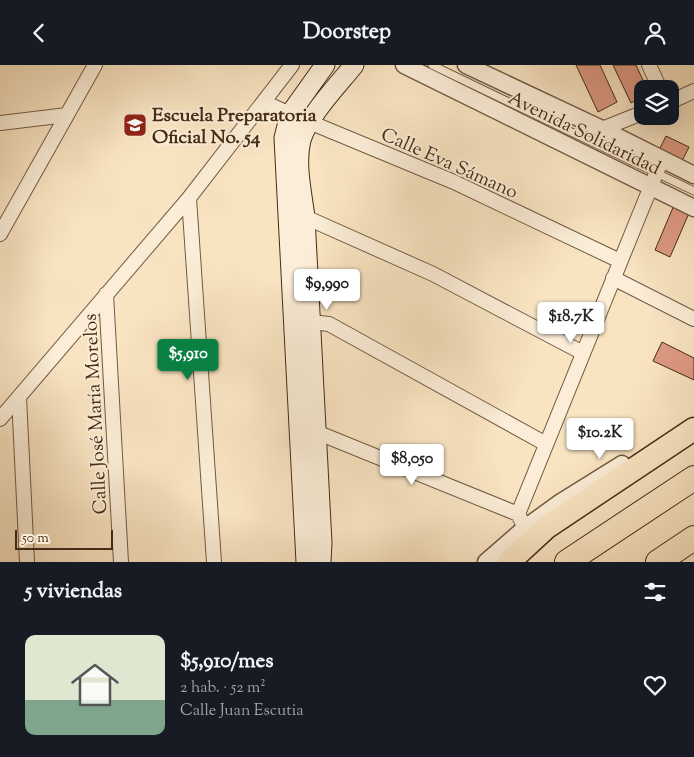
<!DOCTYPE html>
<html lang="es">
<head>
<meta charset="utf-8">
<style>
	:root { --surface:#171b24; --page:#20242c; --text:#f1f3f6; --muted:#9ea1a6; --accent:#0b8043 }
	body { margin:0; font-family:"Sorts Mill Goudy",serif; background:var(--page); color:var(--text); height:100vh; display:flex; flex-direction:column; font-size:19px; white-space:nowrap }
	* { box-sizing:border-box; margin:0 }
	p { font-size:16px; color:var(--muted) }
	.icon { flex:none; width:28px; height:28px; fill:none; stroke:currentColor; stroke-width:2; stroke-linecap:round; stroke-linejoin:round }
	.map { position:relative; height:497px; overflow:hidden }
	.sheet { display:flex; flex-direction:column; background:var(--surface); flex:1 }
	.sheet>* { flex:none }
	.fabs { position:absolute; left:634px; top:15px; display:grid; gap:10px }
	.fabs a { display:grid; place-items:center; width:45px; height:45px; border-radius:10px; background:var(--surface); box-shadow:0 5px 20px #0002; font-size:25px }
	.scale { position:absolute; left:15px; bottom:12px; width:98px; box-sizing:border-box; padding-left:5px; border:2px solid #462c16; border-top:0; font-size:14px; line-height:18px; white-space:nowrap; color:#462c16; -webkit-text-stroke:4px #fbedd7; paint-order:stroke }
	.price { position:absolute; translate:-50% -42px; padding:0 11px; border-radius:5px; background:#fff; color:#222; font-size:16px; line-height:32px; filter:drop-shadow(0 1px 2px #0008) }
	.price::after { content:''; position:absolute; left:50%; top:30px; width:15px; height:11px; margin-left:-8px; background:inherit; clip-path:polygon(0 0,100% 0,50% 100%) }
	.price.on { background:var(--accent); color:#fff }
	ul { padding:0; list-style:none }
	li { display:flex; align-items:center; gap:15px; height:125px; padding:0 25px }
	li span { display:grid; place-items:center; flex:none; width:140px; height:100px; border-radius:10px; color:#555 }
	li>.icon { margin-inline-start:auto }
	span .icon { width:60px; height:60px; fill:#fffc; stroke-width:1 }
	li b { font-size:21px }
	h2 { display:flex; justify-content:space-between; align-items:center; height:60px; padding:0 25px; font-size:21px }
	header { display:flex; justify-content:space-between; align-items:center; height:65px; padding:0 25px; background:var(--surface); font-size:22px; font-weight:700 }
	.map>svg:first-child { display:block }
	.building { fill:#de9a83; stroke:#462c16 }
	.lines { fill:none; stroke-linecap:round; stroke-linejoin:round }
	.service-casing { stroke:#735a41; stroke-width:9 }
	.minor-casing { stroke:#735a41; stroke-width:16 }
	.tertiary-casing { stroke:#735a41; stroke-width:19 }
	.secondary-casing { stroke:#462c16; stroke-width:21 }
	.trunk-casing { stroke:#462c16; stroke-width:25 }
	.motorway-casing { stroke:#462c16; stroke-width:26 }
	.service { stroke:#fbedd7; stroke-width:7 }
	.minor { stroke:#fbedd7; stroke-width:14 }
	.tertiary { stroke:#fbedd7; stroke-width:16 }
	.secondary { stroke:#fbedd7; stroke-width:19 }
	.trunk { stroke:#f9e4c2; stroke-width:22 }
	.motorway { stroke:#f9e4c2; stroke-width:24 }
	.labels { text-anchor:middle; stroke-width:4; stroke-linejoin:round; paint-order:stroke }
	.poi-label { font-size:19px; font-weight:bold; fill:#462c16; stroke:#fbedd7; text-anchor:start }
	.street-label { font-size:19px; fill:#462c16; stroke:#fbedd7 }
</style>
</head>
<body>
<header><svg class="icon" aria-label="back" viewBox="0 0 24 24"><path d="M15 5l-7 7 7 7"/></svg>Doorstep<svg class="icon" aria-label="person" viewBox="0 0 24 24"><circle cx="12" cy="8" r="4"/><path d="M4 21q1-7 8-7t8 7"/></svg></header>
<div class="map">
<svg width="694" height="497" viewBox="0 0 694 497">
	<rect width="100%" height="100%" fill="#f9e4c2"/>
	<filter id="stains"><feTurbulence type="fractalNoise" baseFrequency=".004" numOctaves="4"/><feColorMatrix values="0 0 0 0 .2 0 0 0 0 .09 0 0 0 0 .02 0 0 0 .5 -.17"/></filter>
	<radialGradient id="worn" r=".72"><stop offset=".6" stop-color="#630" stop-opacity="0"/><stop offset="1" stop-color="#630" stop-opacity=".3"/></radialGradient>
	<path class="building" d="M 576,0 L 600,0 L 617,37 L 598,47 Z
		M 613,0 L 636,0 L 647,24 L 642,24 L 642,32 L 631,38 Z
		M 666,71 L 689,82 L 681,98 L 658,87 Z
		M 677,133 L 693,139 L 670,192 L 655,185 Z
		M 662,277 L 694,293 L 694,315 L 653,296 Z"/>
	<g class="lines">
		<g class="service-casing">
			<path id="service" d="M 432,0 L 694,126"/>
		</g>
		<g class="minor-casing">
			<path id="minor" d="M 649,0 L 660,24
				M 264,37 L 290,49 L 454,117 L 620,196
				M 670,37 L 694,26
				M 0,58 L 67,50
				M 602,64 L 642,48
				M 189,133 L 214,497
				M 305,152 L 433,209 L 583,288
				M 0,169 L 95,0
				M 613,213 L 694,254
				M 106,229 L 121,497
				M 303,256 L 329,259 L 546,379
				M 19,332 L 27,497
				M 0,354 L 189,133 L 292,0
				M 316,367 L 518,449
				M 525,463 L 518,449 L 662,94"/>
		</g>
		<g class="tertiary-casing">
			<path id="tertiary" d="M 404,0 L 694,143
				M 466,0 L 602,64 L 694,110
				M 486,497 L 525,463 L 561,437 L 622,399"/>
		</g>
		<g class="secondary-casing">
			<path id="secondary" d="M 306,497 L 284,73 L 290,49 L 325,0
				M 319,497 L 321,497 L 322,478 L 305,152 C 302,128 295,99 301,75 C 308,51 338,20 354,0"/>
		</g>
		<g class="trunk-casing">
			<path id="trunk" d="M 509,497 L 547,462 L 694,364"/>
		</g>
		<g class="motorway-casing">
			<path id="motorway" d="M 567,497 L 694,413
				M 658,497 L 694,473"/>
		</g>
		<use href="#service" class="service"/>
		<use href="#minor" class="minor"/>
		<use href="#tertiary" class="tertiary"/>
		<use href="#secondary" class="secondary"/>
		<use href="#trunk" class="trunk"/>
		<use href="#motorway" class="motorway"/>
	</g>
	<defs>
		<g id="school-square" transform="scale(1.25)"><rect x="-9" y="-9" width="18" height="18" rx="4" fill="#8f2418" stroke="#fbedd7"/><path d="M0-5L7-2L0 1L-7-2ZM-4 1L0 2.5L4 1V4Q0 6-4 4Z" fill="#fff"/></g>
	</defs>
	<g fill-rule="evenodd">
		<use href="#school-square" x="135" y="60"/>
	</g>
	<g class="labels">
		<g class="poi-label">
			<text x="152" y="56">Escuela Preparatoria<tspan x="152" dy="22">Oficial No. 54</tspan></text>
		</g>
		<g class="street-label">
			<text transform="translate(585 67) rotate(26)" y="7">Avenida Solidaridad</text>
			<text transform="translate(450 97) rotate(24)" y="7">Calle Eva Sámano</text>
			<text transform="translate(94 349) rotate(-93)" y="7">Calle José María Morelos</text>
		</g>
	</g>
	<rect width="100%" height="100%" filter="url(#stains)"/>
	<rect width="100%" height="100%" fill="url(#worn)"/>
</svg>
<div class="fabs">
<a><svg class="icon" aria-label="layers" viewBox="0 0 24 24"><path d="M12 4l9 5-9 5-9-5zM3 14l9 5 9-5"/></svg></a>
</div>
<div class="scale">50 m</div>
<b class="price" style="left:327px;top:246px">$9,990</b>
<b class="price" style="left:571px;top:279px">$18.7K</b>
<b class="price on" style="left:188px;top:316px">$5,910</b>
<b class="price" style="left:600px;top:395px">$10.2K</b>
<b class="price" style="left:412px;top:421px">$8,050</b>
</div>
<section class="sheet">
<h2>5 viviendas<svg class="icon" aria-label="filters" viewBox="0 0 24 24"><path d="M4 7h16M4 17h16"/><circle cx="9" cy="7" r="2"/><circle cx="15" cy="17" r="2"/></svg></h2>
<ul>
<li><span style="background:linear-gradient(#dfe7d0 65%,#7fa58c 0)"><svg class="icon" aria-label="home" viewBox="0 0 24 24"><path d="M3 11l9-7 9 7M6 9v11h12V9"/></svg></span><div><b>$5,910/mes</b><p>2 hab. · 52 m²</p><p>Calle Juan Escutia</p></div><svg class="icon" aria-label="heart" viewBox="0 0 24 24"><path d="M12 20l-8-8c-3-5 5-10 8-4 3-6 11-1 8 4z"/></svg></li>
</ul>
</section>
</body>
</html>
